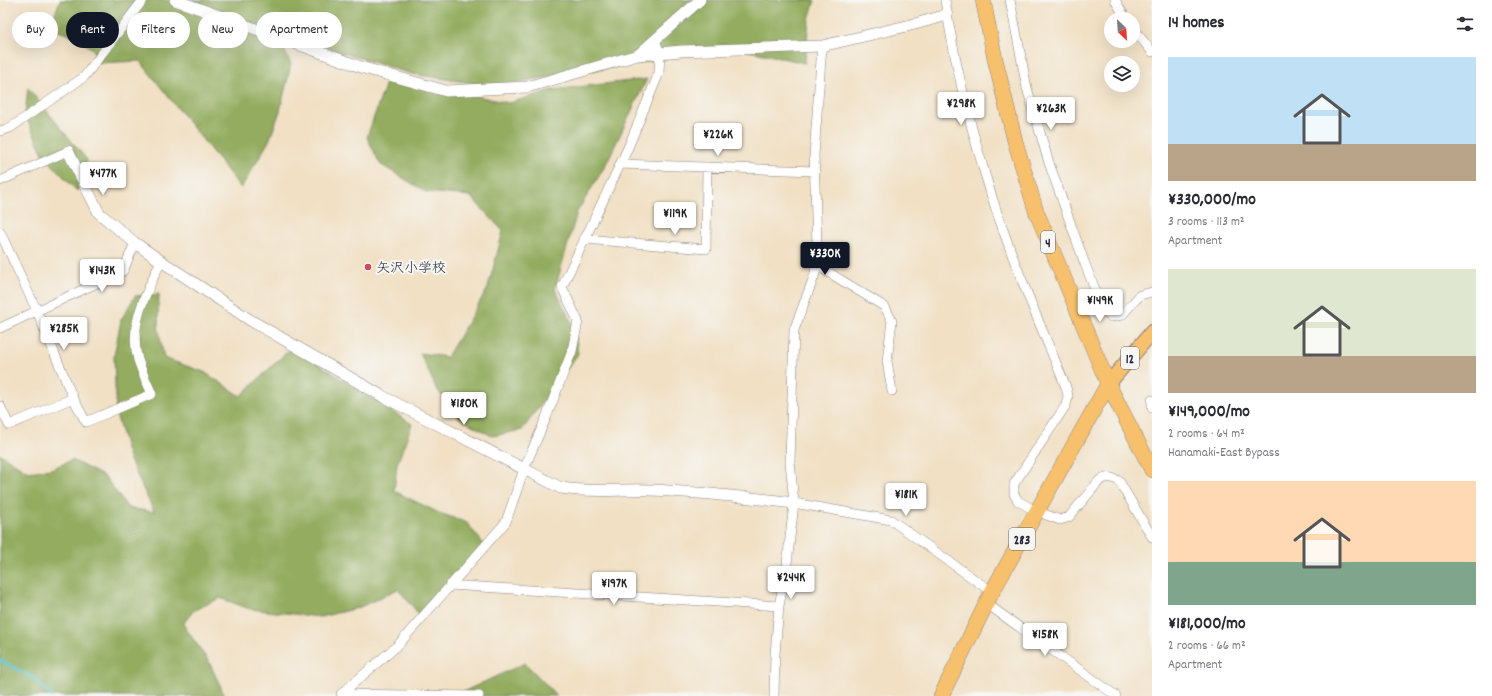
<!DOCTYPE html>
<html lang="en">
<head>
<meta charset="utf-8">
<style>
	:root { --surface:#fff; --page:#f2f2f3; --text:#2b2b33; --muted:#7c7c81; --accent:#111827 }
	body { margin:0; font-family:Dekko,"Klee One",sans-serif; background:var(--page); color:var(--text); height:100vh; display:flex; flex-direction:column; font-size:15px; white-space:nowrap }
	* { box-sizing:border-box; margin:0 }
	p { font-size:13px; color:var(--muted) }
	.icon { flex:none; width:22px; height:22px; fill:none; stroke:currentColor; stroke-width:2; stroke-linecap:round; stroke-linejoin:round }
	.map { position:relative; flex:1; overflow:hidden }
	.sheet { display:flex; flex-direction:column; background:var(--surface); width:340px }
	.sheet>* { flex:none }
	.top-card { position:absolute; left:12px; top:12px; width:380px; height:36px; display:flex; gap:8px }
	.needle { width:26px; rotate:155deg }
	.controls { position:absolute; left:1104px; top:12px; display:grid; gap:8px }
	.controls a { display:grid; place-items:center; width:36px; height:36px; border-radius:50%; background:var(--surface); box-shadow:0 4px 16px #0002; font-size:20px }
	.price { position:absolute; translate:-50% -34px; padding:0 9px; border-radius:4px; background:#fff; color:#222; font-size:13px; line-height:26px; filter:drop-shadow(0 1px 2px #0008) }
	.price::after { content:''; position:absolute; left:50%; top:24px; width:12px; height:9px; margin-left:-6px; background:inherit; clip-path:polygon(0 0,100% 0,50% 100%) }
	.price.current { background:var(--accent); color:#fff }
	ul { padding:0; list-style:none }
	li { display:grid; align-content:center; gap:8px; height:212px; padding:0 16px }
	li span { display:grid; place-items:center; height:124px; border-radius:0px; color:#555 }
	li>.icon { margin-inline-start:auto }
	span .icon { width:72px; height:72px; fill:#fffc; stroke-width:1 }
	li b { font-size:17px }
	h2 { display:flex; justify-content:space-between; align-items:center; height:48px; padding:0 16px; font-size:17px }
	.tag { padding:0 14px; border-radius:18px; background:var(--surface); box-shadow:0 4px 16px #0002; font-size:14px; line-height:36px }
	.tag.current { background:var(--accent); color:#fff }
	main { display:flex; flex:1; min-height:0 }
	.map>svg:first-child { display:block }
	.forest { fill:#93ac5e; stroke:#5a674c }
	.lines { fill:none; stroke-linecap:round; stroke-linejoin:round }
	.stream { stroke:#54c1cc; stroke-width:3 }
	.minor-casing { stroke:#8a8180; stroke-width:10 }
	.tertiary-casing { stroke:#8a8180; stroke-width:12 }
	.primary-casing { stroke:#8a8180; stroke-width:16 }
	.trunk-casing { stroke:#8a8180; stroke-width:16 }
	.minor { stroke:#fff; stroke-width:9 }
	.tertiary { stroke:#fff; stroke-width:11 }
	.primary { stroke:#f7c06c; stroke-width:14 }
	.trunk { stroke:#f7c06c; stroke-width:15 }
	.poi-dot { fill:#d1495b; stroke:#f6f6f2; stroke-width:1.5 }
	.labels { text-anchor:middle; stroke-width:4; stroke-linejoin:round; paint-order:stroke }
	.shield { fill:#f6f6f2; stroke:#626272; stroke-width:1 }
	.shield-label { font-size:13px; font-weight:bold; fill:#22223b }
	.poi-label { font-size:14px; fill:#22223b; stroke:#f6f6f2; text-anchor:start }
</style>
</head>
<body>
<main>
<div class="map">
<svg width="1152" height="696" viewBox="0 0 1152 696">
	<rect width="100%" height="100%" fill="#f6f6f2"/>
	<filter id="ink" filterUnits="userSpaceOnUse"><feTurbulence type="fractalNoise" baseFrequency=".025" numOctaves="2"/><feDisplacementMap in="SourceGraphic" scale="8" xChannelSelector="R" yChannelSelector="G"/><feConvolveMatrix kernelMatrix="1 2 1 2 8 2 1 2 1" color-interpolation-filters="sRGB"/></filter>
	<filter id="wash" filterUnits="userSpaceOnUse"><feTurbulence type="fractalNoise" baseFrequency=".012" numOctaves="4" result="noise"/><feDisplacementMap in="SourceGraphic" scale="16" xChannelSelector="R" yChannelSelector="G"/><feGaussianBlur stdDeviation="0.9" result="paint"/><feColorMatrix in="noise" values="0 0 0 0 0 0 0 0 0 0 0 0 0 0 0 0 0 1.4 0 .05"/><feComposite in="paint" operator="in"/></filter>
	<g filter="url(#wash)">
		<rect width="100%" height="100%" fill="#f1e0c4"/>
		<path class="forest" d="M 60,0 L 815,0 L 809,19 L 805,63 L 731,47 L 647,62 L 492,86 L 412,74 L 315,44 L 275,31 L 291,64 L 280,111 L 269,141 L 241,188 L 140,61 L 99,63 L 93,49 L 70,35 L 50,28 Z
			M 388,77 L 509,103 L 552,90 L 647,79 L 605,166 L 577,212 L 555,289 L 575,330 L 578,354 L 522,430 L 492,436 L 459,418 L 436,388 L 420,353 L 447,357 L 488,288 L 503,231 L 470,196 L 426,192 L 380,164 L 367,137 Z
			M 28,88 L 87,160 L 77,191 L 44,156 L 25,115 Z
			M 159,294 L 158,327 L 164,358 L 204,372 L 241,396 L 292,347 L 412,424 L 397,464 L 394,491 L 437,512 L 467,523 L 486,547 L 418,613 L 398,589 L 358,608 L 320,617 L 250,609 L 220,598 L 193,611 L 183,624 L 209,662 L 225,696 L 0,696 L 0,454 L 28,472 L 51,469 L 72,460 L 105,477 L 128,508 L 154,512 L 129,458 L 116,414 L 114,356 L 121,320 L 135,296 Z
			M 525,663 L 557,696 L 454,696 Z"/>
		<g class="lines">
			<path class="stream" d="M 0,660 L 33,678 L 52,696"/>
		</g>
	</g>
	<g filter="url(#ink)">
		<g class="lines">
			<g class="minor-casing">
				<path id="minor" d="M 945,0 C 954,59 968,118 985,174 C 1006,247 1037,317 1066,387 L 1068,396 L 1066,405 L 1014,484 L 1014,494 L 1018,501 L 1036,511 L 1060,520 L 1069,517 L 1099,481 C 1107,476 1111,477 1119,481 L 1152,537
					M 1010,0 L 1027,88 L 1049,163 L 1085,264 L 1104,312 L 1111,317 L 1122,315 L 1140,295 L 1152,292
					M 1115,0 L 1126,19
					M 1133,28 L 1152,52
					M 0,131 L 10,128 L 84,77 L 143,0
					M 620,164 L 815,171
					M 0,181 L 68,151
					M 0,232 L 37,311 L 73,398 L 86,422 L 152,394 C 147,383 142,372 138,360 C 128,326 147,291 161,261
					M 584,239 L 706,249 L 707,167
					M 815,264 L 885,307 L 892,321 L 887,361 L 892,391
					M 0,328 L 123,271 L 135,243
					M 1152,400 L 1152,408
					M 0,406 L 9,425 L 73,398
					M 794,503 L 891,520 L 992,592
					M 450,585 L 779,606
					M 986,603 C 1029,635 1073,664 1116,696
					M 341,694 L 398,645 L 506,522 L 524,469 L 546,418 L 572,351 L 578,321 L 562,287 L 627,150 L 659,73 L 660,53 L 655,40
					M 341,694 L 479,696
					M 774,696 L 775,654 L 779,606 L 787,564 L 794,503 L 790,462 L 794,330 L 815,274 L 817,245 L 814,155 L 822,46"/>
			</g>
			<g class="tertiary-casing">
				<path id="tertiary" d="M 175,0 L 364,68 L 446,91 L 527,87 L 638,55 L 700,0
					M 638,55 L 681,51 L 822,46 L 915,24 L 947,15
					M 68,151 L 99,213 L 135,243 L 161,261 L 250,320 L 382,396 L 561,488 C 591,493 620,489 650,490 C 698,492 746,497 794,503"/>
			</g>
			<g class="primary-casing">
				<path id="primary" d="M 1108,384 L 1152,332"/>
			</g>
			<g class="trunk-casing">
				<path id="trunk" d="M 983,0 L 995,59 L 1015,141 L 1036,211 L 1108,384 L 1152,470
					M 941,696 L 992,592 L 1108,384"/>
			</g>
			<use href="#minor" class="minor"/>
			<use href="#tertiary" class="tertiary"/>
			<use href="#primary" class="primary"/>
			<use href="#trunk" class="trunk"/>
		</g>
	</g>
	<circle class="poi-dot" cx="368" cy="267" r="4"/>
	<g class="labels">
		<g class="shield">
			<rect x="1041" y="231" width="14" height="22" rx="3"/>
			<rect x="1121" y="347" width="18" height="22" rx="3"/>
			<rect x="1009" y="528" width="26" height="22" rx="3"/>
		</g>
		<g class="shield-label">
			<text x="1048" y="247">4</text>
			<text x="1130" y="363">12</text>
			<text x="1022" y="544">283</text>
		</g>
		<g class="poi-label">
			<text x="376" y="272">矢沢小学校</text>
		</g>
	</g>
</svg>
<div class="controls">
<a><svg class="needle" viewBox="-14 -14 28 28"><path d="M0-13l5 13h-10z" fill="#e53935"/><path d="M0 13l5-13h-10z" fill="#7c7c81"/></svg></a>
<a><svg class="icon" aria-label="layers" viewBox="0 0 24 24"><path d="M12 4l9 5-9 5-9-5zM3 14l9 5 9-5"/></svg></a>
</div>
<b class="price" style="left:961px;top:126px">¥298K</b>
<b class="price" style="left:1051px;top:131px">¥263K</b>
<b class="price" style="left:718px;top:157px">¥226K</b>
<b class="price" style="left:103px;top:196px">¥477K</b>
<b class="price" style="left:675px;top:236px">¥119K</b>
<b class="price current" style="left:825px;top:276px">¥330K</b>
<b class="price" style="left:102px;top:293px">¥143K</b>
<b class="price" style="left:1100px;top:323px">¥149K</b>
<b class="price" style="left:64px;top:351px">¥285K</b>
<b class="price" style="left:464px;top:426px">¥180K</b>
<b class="price" style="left:906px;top:517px">¥181K</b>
<b class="price" style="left:791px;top:600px">¥244K</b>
<b class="price" style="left:614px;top:606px">¥197K</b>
<b class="price" style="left:1045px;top:657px">¥158K</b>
<div class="top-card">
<a class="tag">Buy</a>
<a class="tag current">Rent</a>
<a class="tag">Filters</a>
<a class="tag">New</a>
<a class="tag">Apartment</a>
</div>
</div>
<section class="sheet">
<h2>14 homes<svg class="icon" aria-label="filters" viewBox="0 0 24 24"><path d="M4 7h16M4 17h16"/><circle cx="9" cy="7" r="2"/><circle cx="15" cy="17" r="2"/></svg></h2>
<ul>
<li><span style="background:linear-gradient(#bfe0f5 70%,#b9a48a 0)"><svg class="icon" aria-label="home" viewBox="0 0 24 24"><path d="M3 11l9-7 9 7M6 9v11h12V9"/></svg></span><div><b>¥330,000/mo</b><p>3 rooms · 113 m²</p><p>Apartment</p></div></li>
<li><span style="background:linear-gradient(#dfe7d0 70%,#b9a48a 0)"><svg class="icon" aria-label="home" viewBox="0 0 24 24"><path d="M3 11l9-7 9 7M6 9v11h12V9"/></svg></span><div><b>¥149,000/mo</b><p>2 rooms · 64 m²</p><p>Hanamaki-East Bypass</p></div></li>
<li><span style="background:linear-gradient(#ffd9b3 65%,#7fa58c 0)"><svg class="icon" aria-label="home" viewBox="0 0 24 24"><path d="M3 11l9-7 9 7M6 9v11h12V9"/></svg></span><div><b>¥181,000/mo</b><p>2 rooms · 66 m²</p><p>Apartment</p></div></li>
</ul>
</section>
</main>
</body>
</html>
